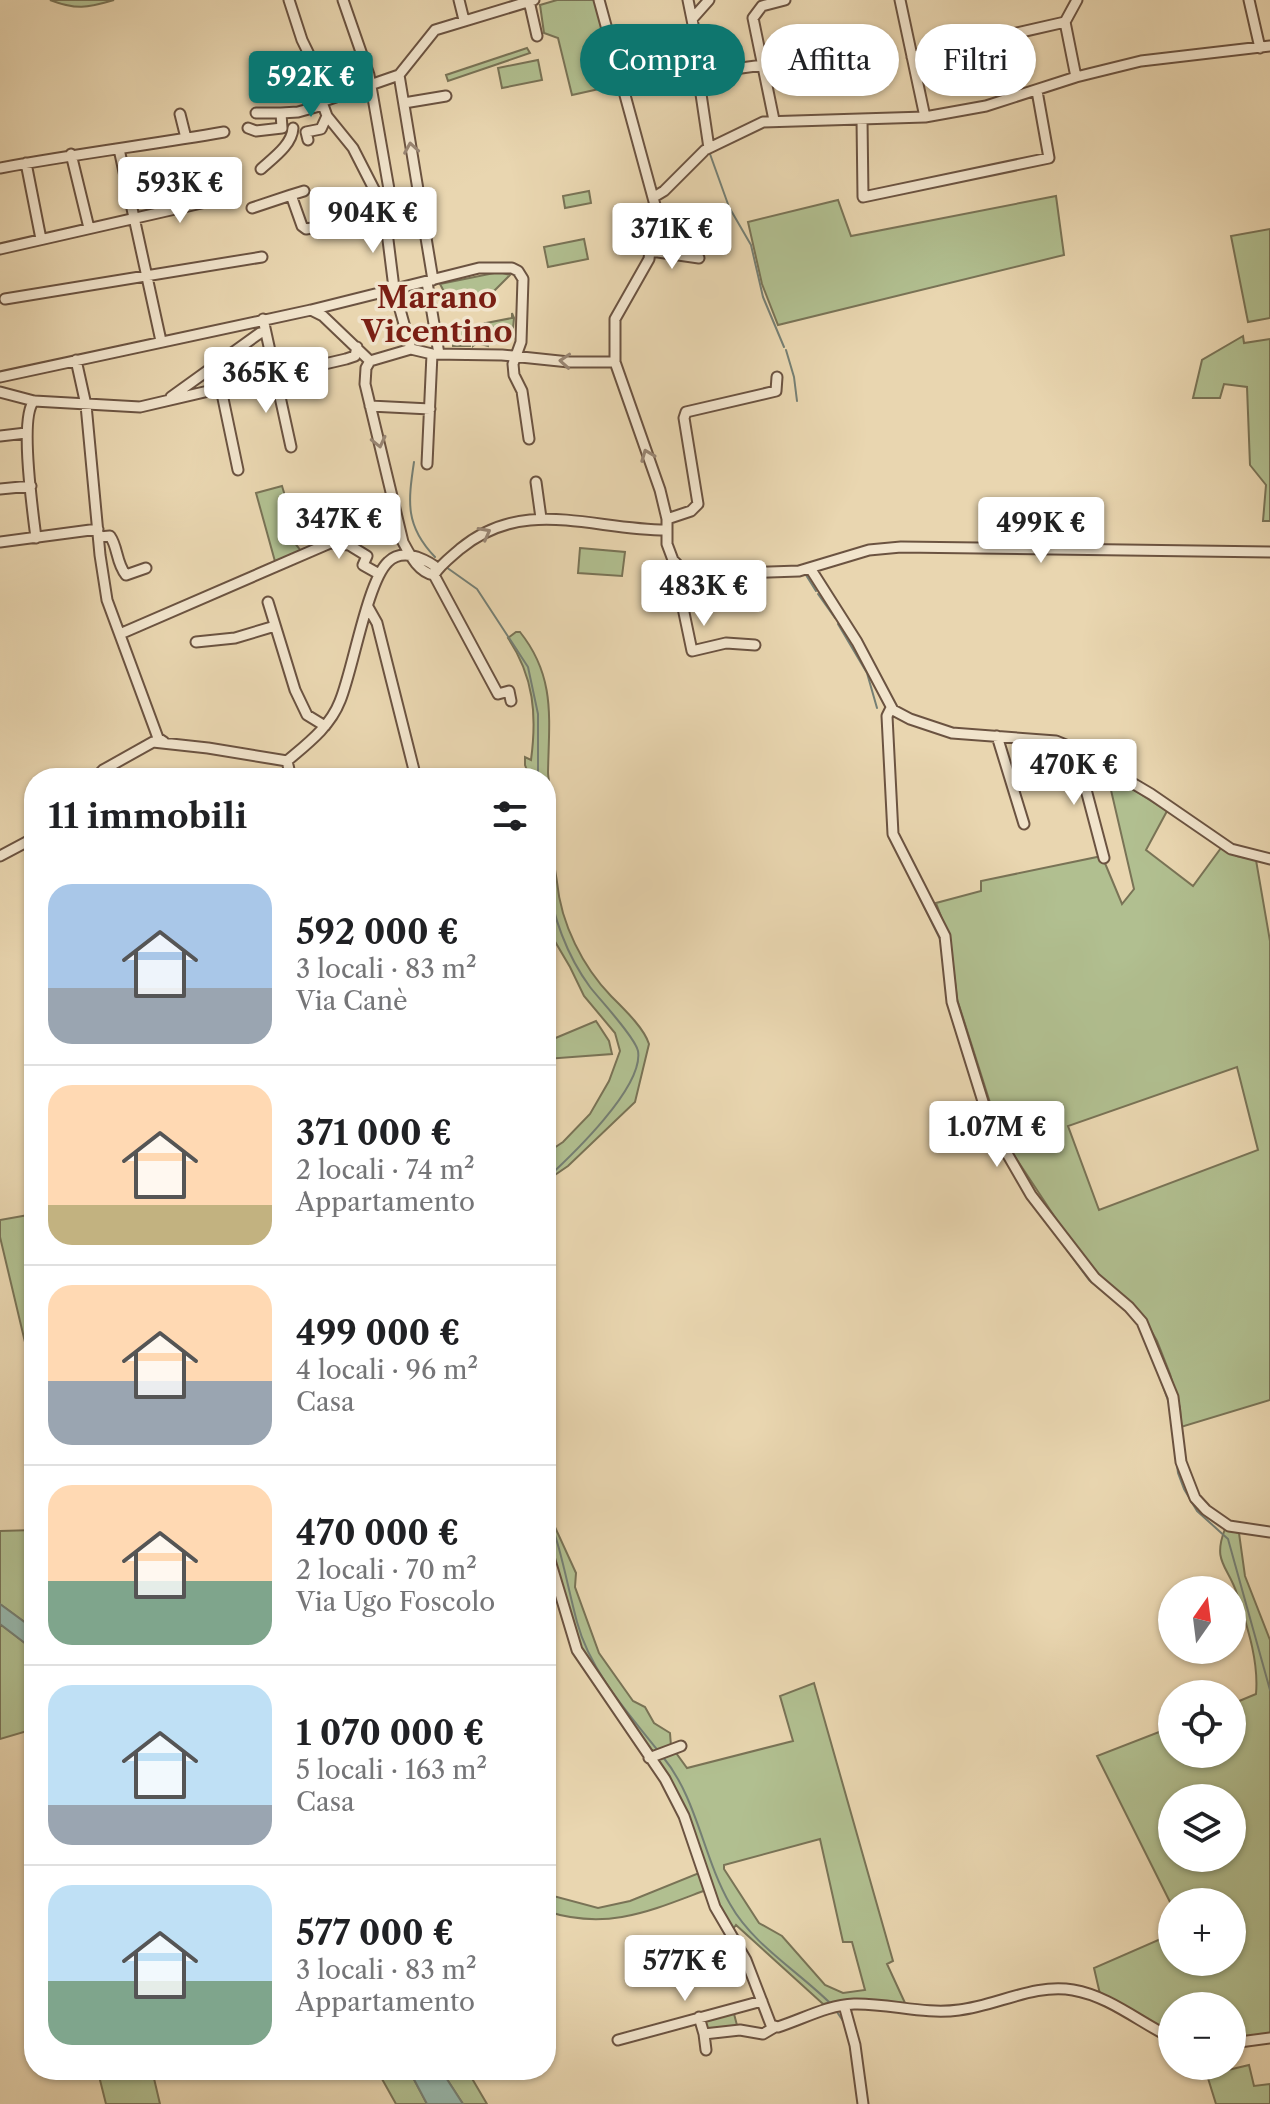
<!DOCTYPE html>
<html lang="it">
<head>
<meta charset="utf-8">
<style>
	:root { --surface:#fff; --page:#f2f2f2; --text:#202124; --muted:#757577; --line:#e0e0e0; --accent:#0f766e }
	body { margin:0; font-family:"Libre Caslon Text",serif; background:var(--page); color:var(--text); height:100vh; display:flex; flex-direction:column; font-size:30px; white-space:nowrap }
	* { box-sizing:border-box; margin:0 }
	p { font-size:26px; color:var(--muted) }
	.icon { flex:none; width:44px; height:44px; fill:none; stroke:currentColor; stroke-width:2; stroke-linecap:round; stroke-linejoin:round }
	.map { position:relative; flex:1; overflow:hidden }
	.drawer { position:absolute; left:24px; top:768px; width:532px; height:1312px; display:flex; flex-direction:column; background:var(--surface); border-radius:32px; box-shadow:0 2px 6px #0004 }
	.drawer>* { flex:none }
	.hud { position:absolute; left:580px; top:24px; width:570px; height:72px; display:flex; gap:16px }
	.needle { width:52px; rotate:14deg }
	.fabs { position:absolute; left:1158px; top:1576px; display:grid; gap:16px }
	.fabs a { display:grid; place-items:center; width:88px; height:88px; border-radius:50%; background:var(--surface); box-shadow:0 2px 6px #0004; font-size:40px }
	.price { position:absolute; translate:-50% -68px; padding:0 18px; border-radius:8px; background:#fff; color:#222; font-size:26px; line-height:52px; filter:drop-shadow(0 2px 4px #0008) }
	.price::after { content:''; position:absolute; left:50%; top:48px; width:24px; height:18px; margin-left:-12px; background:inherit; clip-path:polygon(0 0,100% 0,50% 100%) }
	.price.current { background:var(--accent); color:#fff }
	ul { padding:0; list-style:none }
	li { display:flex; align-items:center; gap:24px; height:200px; padding:0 24px }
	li+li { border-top:2px solid var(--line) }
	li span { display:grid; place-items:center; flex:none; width:224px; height:160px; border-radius:24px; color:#555 }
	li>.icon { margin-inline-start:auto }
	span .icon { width:96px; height:96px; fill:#fffc; stroke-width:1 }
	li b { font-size:34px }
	h2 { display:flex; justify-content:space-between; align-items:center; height:96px; padding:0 24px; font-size:34px }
	.pill { padding:0 28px; border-radius:36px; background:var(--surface); box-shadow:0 2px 6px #0004; font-size:28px; line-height:72px }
	.pill.current { background:var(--accent); color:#fff }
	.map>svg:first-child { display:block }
	.green { fill:#b1bf90; stroke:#797356; stroke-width:2; fill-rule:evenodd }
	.water { fill:#97b9af; stroke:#757f74; stroke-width:2 }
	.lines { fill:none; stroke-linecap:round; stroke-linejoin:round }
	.stream { stroke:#757f74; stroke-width:2 }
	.minor-casing { stroke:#6b5341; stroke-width:13 }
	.minor { stroke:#f1e4cc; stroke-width:9 }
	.oneway { stroke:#998674 }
	.labels { text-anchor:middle; stroke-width:7; stroke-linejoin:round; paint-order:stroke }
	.quarter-label { font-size:30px; font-weight:bold; fill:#7a1f14; stroke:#f1e4cc }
</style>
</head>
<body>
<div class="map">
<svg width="1270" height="2104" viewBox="0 0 1270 2104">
	<rect width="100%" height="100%" fill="#e9d6b0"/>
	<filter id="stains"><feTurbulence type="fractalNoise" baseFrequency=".0025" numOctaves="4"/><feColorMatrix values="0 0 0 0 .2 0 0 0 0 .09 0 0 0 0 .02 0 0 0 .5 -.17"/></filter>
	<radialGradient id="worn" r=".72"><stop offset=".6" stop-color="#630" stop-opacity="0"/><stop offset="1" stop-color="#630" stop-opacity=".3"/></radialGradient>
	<path class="green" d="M 50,0 L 114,0 C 87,8 76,10 50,0 Z
		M 557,0 L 595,0 L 617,85 L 572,95 L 558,38 L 544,33 L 540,5 Z
		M 527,48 L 530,53 L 448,81 L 446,75 Z
		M 538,60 L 542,80 L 502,88 L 498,68 Z
		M 589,191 L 591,203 L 565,208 L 563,196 Z
		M 1056,196 L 1064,255 L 778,325 L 762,284 L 748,222 L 838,200 L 851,236 Z
		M 1270,229 L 1270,318 L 1248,322 L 1231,236 Z
		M 584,239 L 588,259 L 548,267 L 544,247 Z
		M 499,272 L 510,275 L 490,295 L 450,303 L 440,284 Z
		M 512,313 L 514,318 L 512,339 L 486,323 L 512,318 Z
		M 469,325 L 470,346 L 453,346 L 453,327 Z
		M 473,325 L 483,328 L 489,339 L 488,346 L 477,343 L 473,346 Z
		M 1243,336 L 1244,343 L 1270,339 L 1270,521 L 1263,521 L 1266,485 L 1250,465 L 1247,387 L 1224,384 L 1220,398 L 1193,398 L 1202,360 Z
		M 282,486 L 296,532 L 294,542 L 301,551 L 276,565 L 256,493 Z
		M 580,548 L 625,552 L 622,576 L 578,573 Z
		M 516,632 L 520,632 C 556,677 549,719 548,772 C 548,780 551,788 551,796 C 553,813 550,829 551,845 C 553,858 555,870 557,882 C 561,924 583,967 611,996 C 624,1009 644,1028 649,1044 L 635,1102 L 568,1166 L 546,1181 L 548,1152 L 563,1142 L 590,1114 L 609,1081 L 620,1051 L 615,1033 L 584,996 L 570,967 L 550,933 L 546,921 L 546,778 L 530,778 L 525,765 L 525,757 L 531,760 C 537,715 534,677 508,638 Z
		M 1107,773 L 1167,811 L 1146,850 L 1193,886 L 1221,848 L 1237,856 L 1256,860 L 1270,941 L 1270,1400 L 1181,1427 L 1180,1408 L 1170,1374 L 1157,1341 L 1144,1318 L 1133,1304 L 1105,1284 L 1066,1234 L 1000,1134 L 957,999 L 950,940 L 936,903 L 981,891 L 981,881 L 1102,856 L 1122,904 L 1134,889 ZM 1237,1067 L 1258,1150 L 1099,1210 L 1068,1126 Z
		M 596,1021 L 609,1041 L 612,1054 L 546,1059 L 546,1042 Z
		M 34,1214 L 34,1380 L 0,1237 L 0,1220 Z
		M 546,1492 L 554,1525 L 576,1573 L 575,1587 L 599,1653 L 633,1701 L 645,1707 L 654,1723 L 670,1733 L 671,1746 L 687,1768 L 793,1741 L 780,1696 L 814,1683 L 893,1961 L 887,1964 L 905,2003 L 851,1999 L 823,2004 L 736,1925 L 733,1929 L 715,1897 L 687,1815 L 580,1647 L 546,1535 ZM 820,1839 L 843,1942 L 852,1942 L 865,1990 L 843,1993 L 825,1985 L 782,1936 L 759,1923 L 724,1869 L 724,1865 Z
		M 1225,1529 L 1239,1533 L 1245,1576 L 1270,1640 L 1270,2034 L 1232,2038 L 1232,2006 L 1172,2006 L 1172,2034 L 1100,1994 L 1094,1968 L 1172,1934 L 1172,1962 L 1232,1962 L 1232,1902 L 1172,1902 L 1172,1906 L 1097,1756 L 1172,1727 L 1172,1754 L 1232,1754 L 1232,1704 L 1256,1694 C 1259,1661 1247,1626 1237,1594 C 1228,1566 1212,1562 1225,1529 ZM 1172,1798 L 1232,1798 L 1232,1858 L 1172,1858 Z
		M 34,1530 L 34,1629 L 0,1604 L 0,1531 Z
		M 0,1624 L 34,1650 L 34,1729 L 0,1739 Z
		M 699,1873 L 706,1890 C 650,1911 607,1931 546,1911 L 546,1894 L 598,1908 L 630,1901 Z
		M 733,2010 L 738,2029 L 706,2031 L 704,2018 Z
		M 1249,2065 L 1254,2086 L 1270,2084 L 1270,2104 L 1216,2104 L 1207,2075 Z
		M 136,2070 L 152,2070 L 160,2104 L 106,2104 L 99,2076 Z
		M 377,2070 L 409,2070 L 427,2104 L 396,2104 Z
		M 441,2070 L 467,2070 L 487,2104 L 463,2104 Z"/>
	<path class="water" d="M 0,1604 L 34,1629 L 34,1650 L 0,1624 Z
		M 409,2070 L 441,2070 L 463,2104 L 427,2104 Z"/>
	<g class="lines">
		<path class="stream" d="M 710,154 L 729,207 L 751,245 L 763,297 L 784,347
			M 786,350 L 794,377 L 797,401
			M 414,462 C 408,502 405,526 435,557
			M 446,567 L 477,589 L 528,667 L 538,714 L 538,778
			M 806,575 L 816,591
			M 818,594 L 835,618
			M 838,624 L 867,673 L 877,708
			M 887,812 L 888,826
			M 903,864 L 941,941
			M 546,872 C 552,914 565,953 590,987 C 600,1000 635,1037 638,1051 C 644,1087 571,1156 546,1179
			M 953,1022 L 981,1111
			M 988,1129 L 1014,1175
			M 1045,1220 L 1089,1280 L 1128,1312
			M 1160,1378 L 1170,1406
			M 1173,1433 L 1178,1473 L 1184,1489 L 1197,1511 L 1228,1539 L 1270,1690
			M 546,1510 C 561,1546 567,1585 577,1622 C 590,1671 628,1713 659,1752
			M 663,1757 C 697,1798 703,1857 730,1904 C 753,1945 798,1971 831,2004
			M 835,2009 L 845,2024
			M 850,2045 L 853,2063"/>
		<g class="minor-casing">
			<path id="minor" d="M 289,0 L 302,40 L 324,85 L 323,105 L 327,116 L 353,148 L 377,195 L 385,216 L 394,288 L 411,349
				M 343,0 L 369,75 L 390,195 L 388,210 L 385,216
				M 459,0 L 464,20
				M 599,0 L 655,205 L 649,259 L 615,319 L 615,362 L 660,490 L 667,519 L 667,544 L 673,560 L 680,567 L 690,571 L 742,573 L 799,571 L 869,550 L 901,547 L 1270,552
				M 688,0 L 697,44 L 698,74
				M 900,0 L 925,117
				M 1249,0 L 1260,48
				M 529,1 L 537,36
				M 693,18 L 709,0
				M 912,57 L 1065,22
				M 399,75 L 433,280
				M 399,75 L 435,30 L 534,0
				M 1076,77 L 1065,22 L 1077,0
				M 324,101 L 399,75
				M 404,103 L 446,96
				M 256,113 L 281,113
				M 180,114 L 186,138
				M 862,119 L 863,197 L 1049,158 L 1037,91
				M 774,120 L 753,18 L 762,6 L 785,0
				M 248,128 L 256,131 L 282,128 L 281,113 L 298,112 L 323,105
				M 308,140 L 306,132 L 321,129 L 327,116
				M 709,148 L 698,74 L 763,65
				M 119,149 L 161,341
				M 71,154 L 89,228
				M 26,163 L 41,239
				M 0,168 C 75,154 149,145 224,132
				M 261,169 C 273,158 292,145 293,128
				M 304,191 L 291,195 L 302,226 L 306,229 L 385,216
				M 654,197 L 664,191 L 705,150 L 763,122 L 925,117 L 986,106 L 1076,77 L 1141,61 L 1270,46
				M 252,208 L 291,195
				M 0,249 L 219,199
				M 651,251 L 699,258
				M 427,282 L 439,354
				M 5,299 L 262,257
				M 311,310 L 323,316 L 370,361 L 366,368 L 365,384 L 403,542 C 410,555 418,572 434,575 C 440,565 451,557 460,549 C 524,496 592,530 666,530
				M 263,319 L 291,447
				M 76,360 L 86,405 L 100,555 L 107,600 L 158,738 L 164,742
				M 370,361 L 411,349 L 432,354 L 502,355 L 569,362 L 615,362
				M 216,365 L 238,470
				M 0,377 L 311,310 L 479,268 L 512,268 L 518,271 L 523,279 L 521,342 L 513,364 L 514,375 L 522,391 L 529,439
				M 0,392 L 34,401 L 140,407 L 346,359 L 355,356 L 357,347
				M 171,397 L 260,333
				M 34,401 C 19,417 33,513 36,538
				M 370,406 L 430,409
				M 0,436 L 26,433
				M 427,464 L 432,354
				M 536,482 L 541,518
				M 0,489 L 31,486
				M 667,519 L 691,511 L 698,504 L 684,418 L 686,412 L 776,391 L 777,377
				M 99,537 L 110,536 C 118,547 116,563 126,575 L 146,568
				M 0,542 L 98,529
				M 680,567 L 678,584 L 692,651 L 726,643 L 755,645
				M 810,568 L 857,642 L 893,710 L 910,719 L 952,733 L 1056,741 L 1073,748 L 1151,794 L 1231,849 L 1270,859
				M 434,575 L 498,694 L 509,691 L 511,701
				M 268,602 L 295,690 L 307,715 L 325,726
				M 368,607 L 377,623 L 416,778
				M 120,634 L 330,543 L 349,545 L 367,556 L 363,565 L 379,574
				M 196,642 L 235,638 L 275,626
				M 891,708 L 887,716 L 893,834 L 945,936 L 952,1002 L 990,1124 L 1031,1195 L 1095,1278 L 1129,1307 L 1142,1322 L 1173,1397 L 1181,1462 L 1195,1498 L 1206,1510 L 1229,1526 L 1270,1532
				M 997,736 L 1024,824
				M 1085,755 L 1084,782 L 1104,858
				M 287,761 L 291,778
				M 95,778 L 103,770 L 153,742 L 208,748 L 287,761 C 307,744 330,727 340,701 C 353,670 367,582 388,562 C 396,554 407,554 417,557 C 425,560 432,563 438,569
				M 447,778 L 457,775 L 460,778
				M 0,856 L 34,838
				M 546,1115 L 546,1123
				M 546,1547 L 577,1650 L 665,1779 L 684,1816 L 715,1907 L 746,1960 L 771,2025 L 778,2027 C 803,2019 828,2005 854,2004 C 889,2003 924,2015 959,2010 C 996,2006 1035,1983 1073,1990 C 1109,1996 1139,2022 1172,2038
				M 649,1758 L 681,1746
				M 844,2005 L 855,2045 L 863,2104
				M 699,2017 L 704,2034 L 740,2030 L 763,2034 L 775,2027
				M 704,2034 L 706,2050
				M 618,2040 L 762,2001
				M 1232,2043 L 1270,2038"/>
		</g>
		<use href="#minor" class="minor"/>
	</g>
	<defs><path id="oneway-chevron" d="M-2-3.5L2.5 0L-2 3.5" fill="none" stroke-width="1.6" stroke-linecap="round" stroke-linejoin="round" transform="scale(2)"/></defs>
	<g class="oneway">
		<use href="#oneway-chevron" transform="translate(411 148) rotate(-99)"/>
		<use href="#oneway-chevron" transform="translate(565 361) rotate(-176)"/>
		<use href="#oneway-chevron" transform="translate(379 442) rotate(77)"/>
		<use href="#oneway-chevron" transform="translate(647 455) rotate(-111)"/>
		<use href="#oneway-chevron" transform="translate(485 533) rotate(-28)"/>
	</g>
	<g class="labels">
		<g class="quarter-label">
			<text x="437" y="308">Marano<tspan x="437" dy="34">Vicentino</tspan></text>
		</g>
	</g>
	<rect width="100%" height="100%" filter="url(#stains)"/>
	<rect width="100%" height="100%" fill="url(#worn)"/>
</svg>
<div class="fabs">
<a><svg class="needle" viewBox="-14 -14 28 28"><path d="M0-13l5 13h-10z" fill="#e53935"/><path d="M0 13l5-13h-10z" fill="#757577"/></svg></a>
<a><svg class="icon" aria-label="locate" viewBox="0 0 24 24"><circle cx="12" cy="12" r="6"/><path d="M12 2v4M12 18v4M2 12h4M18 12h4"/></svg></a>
<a><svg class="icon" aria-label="layers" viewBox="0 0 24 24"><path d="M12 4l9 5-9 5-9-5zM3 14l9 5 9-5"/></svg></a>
<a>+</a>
<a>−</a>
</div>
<b class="price current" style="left:311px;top:119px">592K €</b>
<b class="price" style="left:180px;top:225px">593K €</b>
<b class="price" style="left:373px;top:255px">904K €</b>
<b class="price" style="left:672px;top:271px">371K €</b>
<b class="price" style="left:266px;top:415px">365K €</b>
<b class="price" style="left:339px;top:561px">347K €</b>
<b class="price" style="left:1041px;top:565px">499K €</b>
<b class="price" style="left:704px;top:628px">483K €</b>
<b class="price" style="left:1074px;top:807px">470K €</b>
<b class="price" style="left:997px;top:1169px">1.07M €</b>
<b class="price" style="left:685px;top:2003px">577K €</b>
<div class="hud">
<a class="pill current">Compra</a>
<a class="pill">Affitta</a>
<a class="pill">Filtri</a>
</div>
<section class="drawer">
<h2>11 immobili<svg class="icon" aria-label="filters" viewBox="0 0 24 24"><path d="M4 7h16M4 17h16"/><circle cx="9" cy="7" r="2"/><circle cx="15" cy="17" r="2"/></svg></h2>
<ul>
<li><span style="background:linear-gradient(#a9c7e8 65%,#9aa5b1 0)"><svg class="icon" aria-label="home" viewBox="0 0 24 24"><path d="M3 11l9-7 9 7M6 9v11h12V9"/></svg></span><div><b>592 000 €</b><p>3 locali · 83 m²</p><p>Via Canè</p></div></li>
<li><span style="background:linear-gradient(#ffd9b3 75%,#c2b280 0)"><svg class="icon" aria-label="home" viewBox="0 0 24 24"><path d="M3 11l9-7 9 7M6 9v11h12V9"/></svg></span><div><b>371 000 €</b><p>2 locali · 74 m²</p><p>Appartamento</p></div></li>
<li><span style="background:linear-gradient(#ffd9b3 60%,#9aa5b1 0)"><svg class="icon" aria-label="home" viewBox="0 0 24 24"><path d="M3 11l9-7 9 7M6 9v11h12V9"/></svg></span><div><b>499 000 €</b><p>4 locali · 96 m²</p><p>Casa</p></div></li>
<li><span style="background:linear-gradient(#ffd9b3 60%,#7fa58c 0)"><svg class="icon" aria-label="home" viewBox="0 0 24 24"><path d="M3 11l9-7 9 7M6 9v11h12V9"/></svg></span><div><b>470 000 €</b><p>2 locali · 70 m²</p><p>Via Ugo Foscolo</p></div></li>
<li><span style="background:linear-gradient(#bfe0f5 75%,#9aa5b1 0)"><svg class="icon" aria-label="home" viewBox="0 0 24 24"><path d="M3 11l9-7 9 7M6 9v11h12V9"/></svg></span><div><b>1 070 000 €</b><p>5 locali · 163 m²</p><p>Casa</p></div></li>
<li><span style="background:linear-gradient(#bfe0f5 60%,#7fa58c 0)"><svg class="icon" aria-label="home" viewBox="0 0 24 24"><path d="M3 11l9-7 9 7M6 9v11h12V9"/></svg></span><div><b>577 000 €</b><p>3 locali · 83 m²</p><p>Appartamento</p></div></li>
</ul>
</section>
</div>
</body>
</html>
